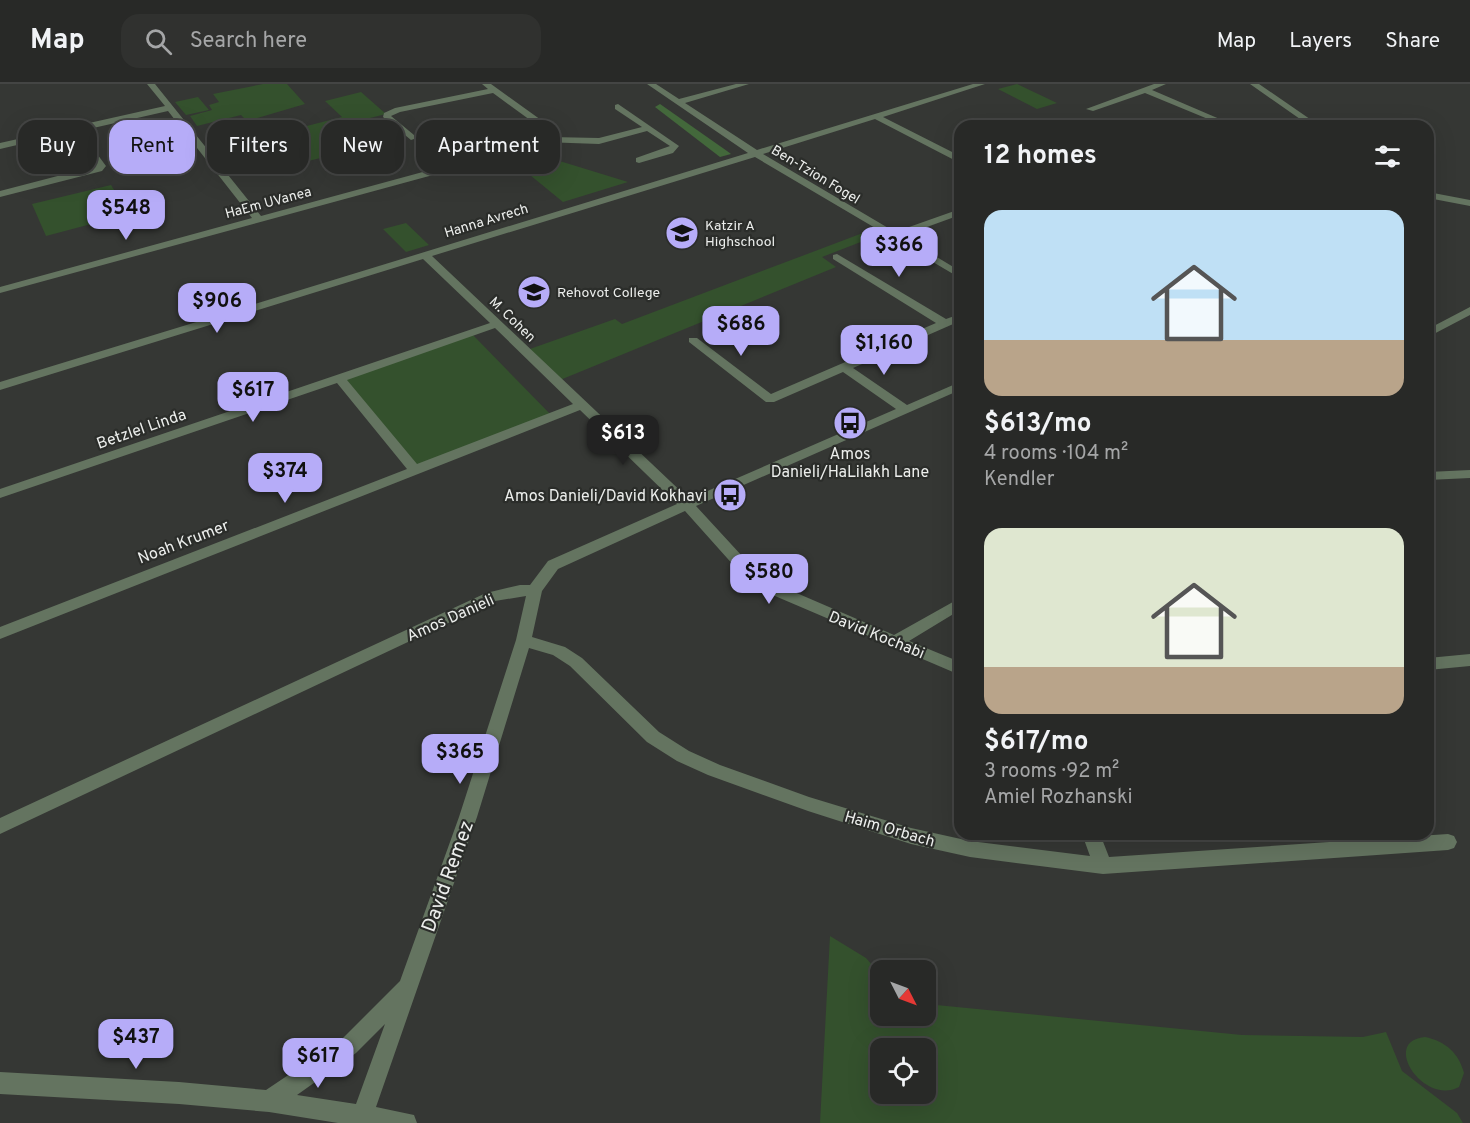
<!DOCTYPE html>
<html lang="en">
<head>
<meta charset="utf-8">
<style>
	:root { --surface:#282927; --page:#30312f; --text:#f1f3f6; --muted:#a5a6a7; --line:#444544; --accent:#b6acf8 }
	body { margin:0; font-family:Overpass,sans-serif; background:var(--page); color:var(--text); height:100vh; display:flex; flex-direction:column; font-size:22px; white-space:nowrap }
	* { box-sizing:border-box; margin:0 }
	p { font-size:20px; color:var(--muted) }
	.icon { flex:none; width:33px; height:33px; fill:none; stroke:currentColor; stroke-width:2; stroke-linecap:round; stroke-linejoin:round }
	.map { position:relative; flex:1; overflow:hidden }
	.sheet { position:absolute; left:954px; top:36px; width:480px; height:720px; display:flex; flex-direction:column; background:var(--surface); border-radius:18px; box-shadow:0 6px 24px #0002,0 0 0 2px var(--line) }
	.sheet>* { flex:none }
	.top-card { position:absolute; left:18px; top:36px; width:570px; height:54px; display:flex; gap:12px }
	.needle { width:39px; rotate:132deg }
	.buttons { position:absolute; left:870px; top:876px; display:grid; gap:12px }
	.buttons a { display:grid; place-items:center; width:66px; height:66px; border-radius:12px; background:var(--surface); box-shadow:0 6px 24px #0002,0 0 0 2px var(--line); font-size:30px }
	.price { position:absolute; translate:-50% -51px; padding:0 14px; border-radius:12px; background:var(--accent); color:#111; font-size:20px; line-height:39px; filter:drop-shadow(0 2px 3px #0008) }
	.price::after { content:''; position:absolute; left:50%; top:36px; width:18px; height:14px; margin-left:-9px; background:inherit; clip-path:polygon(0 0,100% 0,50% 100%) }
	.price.selected { background:#222; color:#fff }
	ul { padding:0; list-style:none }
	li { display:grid; align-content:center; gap:12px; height:318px; padding:0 30px }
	li span { display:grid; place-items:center; height:186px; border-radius:18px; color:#555 }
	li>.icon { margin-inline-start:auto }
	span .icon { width:108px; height:108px; fill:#fffc; stroke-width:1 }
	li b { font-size:26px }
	h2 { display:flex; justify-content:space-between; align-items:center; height:72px; padding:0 30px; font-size:26px }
	.pill { padding:0 21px; border-radius:18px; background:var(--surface); box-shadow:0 6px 24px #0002,0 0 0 2px var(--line); font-size:21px; line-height:54px }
	.pill.selected { background:var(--accent); color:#111 }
	header { display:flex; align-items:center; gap:36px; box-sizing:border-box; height:84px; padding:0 30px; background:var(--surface); border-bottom:2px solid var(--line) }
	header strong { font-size:28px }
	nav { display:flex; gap:33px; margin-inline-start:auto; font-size:21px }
	.search { width:420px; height:54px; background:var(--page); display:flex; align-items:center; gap:15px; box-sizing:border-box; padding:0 21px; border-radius:18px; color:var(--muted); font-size:22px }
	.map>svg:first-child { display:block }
	.green { fill:#34512d; fill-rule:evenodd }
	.forest { fill:#43683b }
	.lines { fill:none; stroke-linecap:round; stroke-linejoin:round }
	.minor { fill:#647460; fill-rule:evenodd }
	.labels { text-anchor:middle; stroke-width:4.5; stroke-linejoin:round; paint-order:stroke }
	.far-street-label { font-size:14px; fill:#eceeec; stroke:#2b2d2a }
	.far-poi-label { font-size:14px; fill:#eceeec; stroke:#2b2d2a; text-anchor:start }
	.street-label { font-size:16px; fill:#eceeec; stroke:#2b2d2a }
	.poi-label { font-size:16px; fill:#eceeec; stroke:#2b2d2a }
	.near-street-label { font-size:20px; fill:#eceeec; stroke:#2b2d2a }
</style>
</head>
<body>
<header>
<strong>Map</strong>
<div class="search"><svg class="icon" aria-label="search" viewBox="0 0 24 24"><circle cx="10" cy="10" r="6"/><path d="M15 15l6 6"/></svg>Search here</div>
<nav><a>Map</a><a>Layers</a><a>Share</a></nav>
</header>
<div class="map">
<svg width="1470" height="1039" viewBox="0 0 1470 1039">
	<rect width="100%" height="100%" fill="#353734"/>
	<path class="green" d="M 263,0 L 287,0 L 305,20 L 247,37 L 241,31 L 197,42 L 190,32 L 212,26 L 209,21 L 219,18 L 213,10 Z
		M 1017,0 L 1057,19 L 1037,25 L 998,5 Z
		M 361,8 L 386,30 L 350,39 L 373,61 L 288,82 L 270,63 L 280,60 L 274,53 L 293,48 L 291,46 L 342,33 L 325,17 Z
		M 198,13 L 209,26 L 186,31 L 175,18 Z
		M 527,67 L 628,98 L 563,118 L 508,73 Z
		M 111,101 L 129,130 L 46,152 L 32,120 Z
		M 406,139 L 429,161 L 406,168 L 383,145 Z
		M 876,144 L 884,149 L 822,173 L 836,183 L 560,296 L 527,266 L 615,235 L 622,240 Z
		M 472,250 L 552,332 L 417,385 L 345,294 Z
		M 830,852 L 866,874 L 880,890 L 880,932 L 926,932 L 926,920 L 1242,951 L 1363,953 L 1386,948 L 1402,987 L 1457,1029 L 1463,1039 L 820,1039 ZM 880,964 L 926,964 L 926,1010 L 880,1010 Z
		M 1425,953 C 1445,957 1459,969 1464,989 L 1459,1003 C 1424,1022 1380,957 1425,953 Z"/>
	<path class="forest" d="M 660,20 L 727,67 L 731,70 L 720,73 L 655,23 Z"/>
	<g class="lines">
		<path class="minor" d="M 147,0 L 155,0 L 261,132 L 522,61 L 542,50 L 541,44 L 493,9 L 400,28 L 391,32 L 414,51 L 414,55 L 411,56 L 383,33 L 384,29 L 395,24 L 488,5 L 482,0 L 491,0 L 548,41 L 550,53 L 599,54 L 642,43 L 615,25 L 615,21 L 618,20 L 679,62 L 673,69 L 639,79 L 636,78 L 636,74 L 670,62 L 647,47 L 599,60 L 543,58 L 528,65 L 0,209 L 0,203 L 252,134 L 168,27 L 80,47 L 106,82 L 102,87 L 0,113 L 0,107 L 96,82 L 73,48 L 0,65 L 0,59 L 165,22 Z
			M 647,0 L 656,0 L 679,15 L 736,0 L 749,0 L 685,19 L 757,66 L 973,0 L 985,0 L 883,33 L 960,72 L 960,79 L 875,35 L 763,70 L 895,148 L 960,125 L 960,131 L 902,152 L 960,187 L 960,194 L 755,73 L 432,172 L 689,415 L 896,325 L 843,288 L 774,318 L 766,318 L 689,258 L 689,254 L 697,254 L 771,310 L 936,239 L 833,175 L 833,171 L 837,170 L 946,235 L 960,230 L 960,237 L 853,284 L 907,321 L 960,298 L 960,306 L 696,422 L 754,485 L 785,504 L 894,551 L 960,514 L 960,526 L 909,557 L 960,578 L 960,591 L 775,512 L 744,493 L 685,427 L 558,485 L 542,507 L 532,553 L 565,563 L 582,574 L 659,648 L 689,667 L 720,681 L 809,713 L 911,744 L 970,757 L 1090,772 L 1082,750 L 1100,750 L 1109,773 L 1448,750 L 1454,752 L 1457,758 L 1454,764 L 1448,766 L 1103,790 L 970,773 L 911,760 L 808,727 L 708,691 L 677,677 L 647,658 L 570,582 L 553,571 L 529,564 L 477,733 L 376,1023 L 414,1031 L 417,1039 L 338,1039 L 269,1028 L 179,1020 L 0,1010 L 0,988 L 179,998 L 266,1006 L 342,955 L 400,897 L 459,733 L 516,556 L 526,512 L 495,517 L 0,750 L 0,734 L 486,509 L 520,501 L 530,501 L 548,477 L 677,420 L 580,326 L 0,555 L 0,543 L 407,385 L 337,299 L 0,414 L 0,405 L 490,239 L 423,175 L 0,306 L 0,298 L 748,69 ZM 495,244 L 573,320 L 417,380 L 347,296 ZM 385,940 L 356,1020 L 297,1011 L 356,969 Z
			M 1154,0 L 1166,0 L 1152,6 L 1236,42 L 1225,42 L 1145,9 L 1093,27 L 1086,25 Z
			M 1250,0 L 1259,0 L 1320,42 L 1310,42 Z
			M 1428,108 L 1470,116 L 1470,122 L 1428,114 Z
			M 1470,223 L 1470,231 L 1428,253 L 1428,245 Z
			M 1470,386 L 1470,394 L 1428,396 L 1428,388 Z
			M 1470,570 L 1470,582 L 1428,586 L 1428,574 Z"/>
	</g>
	<defs>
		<g id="school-disc" transform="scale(1.725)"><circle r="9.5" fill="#b6acf8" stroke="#2b2d2a"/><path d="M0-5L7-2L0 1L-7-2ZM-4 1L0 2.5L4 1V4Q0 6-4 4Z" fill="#111"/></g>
		<g id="bus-disc" transform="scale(1.725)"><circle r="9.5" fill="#b6acf8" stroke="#2b2d2a"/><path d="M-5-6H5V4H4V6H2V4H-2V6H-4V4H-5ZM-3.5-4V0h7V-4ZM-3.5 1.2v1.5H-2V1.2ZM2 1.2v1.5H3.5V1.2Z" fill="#111"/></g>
	</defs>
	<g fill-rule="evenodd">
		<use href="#school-disc" x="682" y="149"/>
		<use href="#school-disc" x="534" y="208"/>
		<use href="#bus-disc" x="850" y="339"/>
		<use href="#bus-disc" x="730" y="411"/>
	</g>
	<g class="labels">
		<g class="far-street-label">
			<text transform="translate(816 90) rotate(31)" y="5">Ben-Tzion Fogel</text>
			<text transform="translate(268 118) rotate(-15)" y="5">HaEm UVanea</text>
			<text transform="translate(486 136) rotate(-17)" y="5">Hanna Avrech</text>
			<text transform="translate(513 235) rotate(44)" y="5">M. Cohen</text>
		</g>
		<g class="far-poi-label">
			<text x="705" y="146">Katzir A<tspan x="705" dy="16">Highschool</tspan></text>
			<text x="557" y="213">Rehovot College</text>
		</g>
		<g class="street-label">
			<text transform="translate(141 344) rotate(-19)" y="6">Betzlel Linda</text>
			<text transform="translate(183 457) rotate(-21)" y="6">Noah Krumer</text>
			<text transform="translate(450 533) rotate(-24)" y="6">Amos Danieli</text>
			<text transform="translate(877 550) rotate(22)" y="6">David Kochabi</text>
			<text transform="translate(890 744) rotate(16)" y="6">Haim Orbach</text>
		</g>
		<g class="poi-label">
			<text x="850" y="375">Amos<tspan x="850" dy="18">Danieli/HaLilakh Lane</tspan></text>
			<text x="707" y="417" text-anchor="end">Amos Danieli/David Kokhavi</text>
		</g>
		<g class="near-street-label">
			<text transform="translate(447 792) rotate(-70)" y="7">David Remez</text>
		</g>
	</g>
</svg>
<div class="buttons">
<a><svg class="needle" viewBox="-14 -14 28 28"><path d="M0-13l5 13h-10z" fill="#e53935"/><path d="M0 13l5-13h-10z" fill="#a5a6a7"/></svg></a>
<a><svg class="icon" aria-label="locate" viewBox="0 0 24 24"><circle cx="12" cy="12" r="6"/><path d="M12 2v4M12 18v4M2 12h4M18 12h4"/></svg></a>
</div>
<b class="price" style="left:126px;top:157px">$548</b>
<b class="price" style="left:899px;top:194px">$366</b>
<b class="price" style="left:217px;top:250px">$906</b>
<b class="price" style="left:741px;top:273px">$686</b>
<b class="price" style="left:884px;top:292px">$1,160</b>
<b class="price" style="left:253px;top:339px">$617</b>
<b class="price selected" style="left:623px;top:382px">$613</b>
<b class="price" style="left:285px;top:420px">$374</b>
<b class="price" style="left:769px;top:521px">$580</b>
<b class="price" style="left:460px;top:701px">$365</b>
<b class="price" style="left:136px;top:986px">$437</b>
<b class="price" style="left:318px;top:1005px">$617</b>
<div class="top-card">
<a class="pill">Buy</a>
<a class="pill selected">Rent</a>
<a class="pill">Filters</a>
<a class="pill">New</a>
<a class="pill">Apartment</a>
</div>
<section class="sheet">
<h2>12 homes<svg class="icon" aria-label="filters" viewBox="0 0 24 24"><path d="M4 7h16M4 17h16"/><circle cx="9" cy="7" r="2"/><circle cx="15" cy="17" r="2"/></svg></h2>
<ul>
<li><span style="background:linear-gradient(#bfe0f5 70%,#b9a48a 0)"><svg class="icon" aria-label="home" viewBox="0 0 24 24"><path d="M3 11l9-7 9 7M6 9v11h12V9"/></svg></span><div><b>$613/mo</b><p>4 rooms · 104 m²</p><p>Kendler</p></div></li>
<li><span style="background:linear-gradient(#dfe7d0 75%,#b9a48a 0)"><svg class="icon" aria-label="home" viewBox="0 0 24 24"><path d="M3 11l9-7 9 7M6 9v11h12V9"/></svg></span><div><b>$617/mo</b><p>3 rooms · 92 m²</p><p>Amiel Rozhanski</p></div></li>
</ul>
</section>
</div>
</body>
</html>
